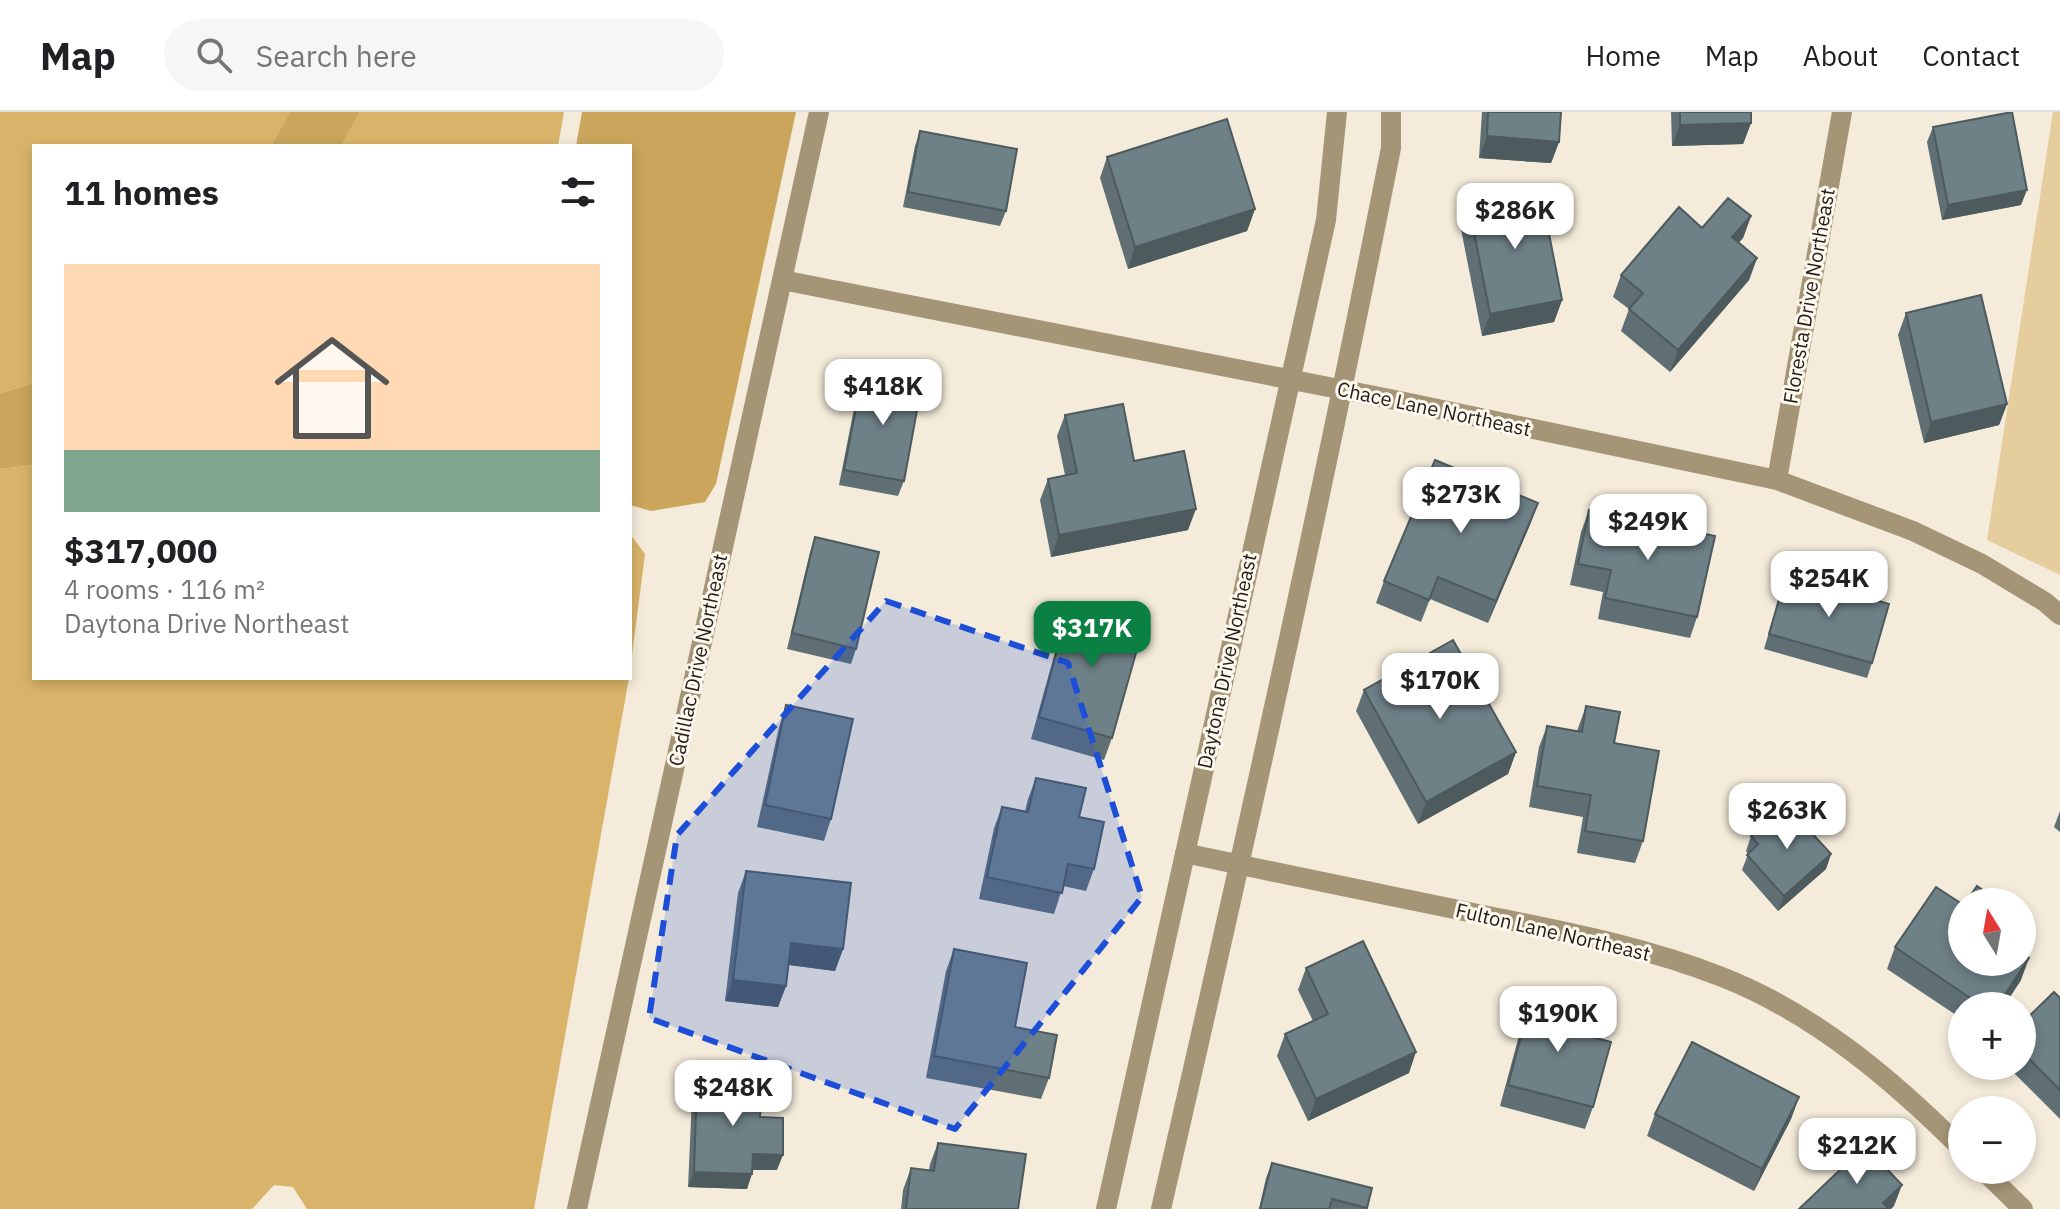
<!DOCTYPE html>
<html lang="en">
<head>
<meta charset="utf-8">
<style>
	:root { --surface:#fff; --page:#f6f6f6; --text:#202124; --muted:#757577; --line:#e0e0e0; --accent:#0b8043 }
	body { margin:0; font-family:"IBM Plex Sans",sans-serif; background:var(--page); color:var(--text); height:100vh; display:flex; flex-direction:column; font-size:30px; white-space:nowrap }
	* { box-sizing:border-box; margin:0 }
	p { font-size:26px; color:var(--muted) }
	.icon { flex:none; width:44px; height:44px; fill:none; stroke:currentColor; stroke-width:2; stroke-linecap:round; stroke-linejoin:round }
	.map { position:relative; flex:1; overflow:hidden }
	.details { position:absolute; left:32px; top:32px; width:600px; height:536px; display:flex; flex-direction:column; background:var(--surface); border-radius:0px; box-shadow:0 4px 12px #0003 }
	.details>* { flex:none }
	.needle { width:52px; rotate:349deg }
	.fabs { position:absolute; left:1948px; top:776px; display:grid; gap:16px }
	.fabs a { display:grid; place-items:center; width:88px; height:88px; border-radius:50%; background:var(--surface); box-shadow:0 4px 12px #0003; font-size:40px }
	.price { position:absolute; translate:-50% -68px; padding:0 18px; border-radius:16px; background:#fff; color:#222; font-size:26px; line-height:52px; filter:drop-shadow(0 2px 4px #0008) }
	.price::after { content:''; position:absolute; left:50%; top:48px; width:24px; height:18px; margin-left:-12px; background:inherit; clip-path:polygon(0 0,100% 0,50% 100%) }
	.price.selected { background:var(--accent); color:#fff }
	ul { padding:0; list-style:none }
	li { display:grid; align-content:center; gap:16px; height:424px; padding:0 32px }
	li span { display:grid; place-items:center; height:248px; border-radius:0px; color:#555 }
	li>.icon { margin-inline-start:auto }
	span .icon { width:144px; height:144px; fill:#fffc; stroke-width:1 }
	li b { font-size:34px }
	h2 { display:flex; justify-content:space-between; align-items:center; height:96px; padding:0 32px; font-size:34px }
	header { display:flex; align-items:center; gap:48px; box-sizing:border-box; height:112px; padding:0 40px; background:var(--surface); border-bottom:2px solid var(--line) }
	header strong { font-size:38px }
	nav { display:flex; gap:44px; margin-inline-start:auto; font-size:28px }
	.search { width:560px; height:72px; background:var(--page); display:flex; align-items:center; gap:20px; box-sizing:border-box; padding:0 28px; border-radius:44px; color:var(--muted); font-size:30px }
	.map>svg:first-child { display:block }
	.green { fill:#e6cd9e }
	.forest { fill:#d9b369 }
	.water { fill:#caa55b }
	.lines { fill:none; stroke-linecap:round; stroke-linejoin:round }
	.minor { stroke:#a59577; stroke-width:20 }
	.wall { fill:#5f6f74 }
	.shaded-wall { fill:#4d5a5e }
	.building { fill:#6e8187; stroke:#4d5a5e; stroke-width:2 }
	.marked { fill:#1d4ed8; fill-opacity:0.2; stroke:#1d4ed8; stroke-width:6; stroke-dasharray:16 10; stroke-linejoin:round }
	.labels { text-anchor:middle; stroke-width:6; stroke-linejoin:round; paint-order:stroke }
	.street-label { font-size:20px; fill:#211e18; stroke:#fef8ee }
</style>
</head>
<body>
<header>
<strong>Map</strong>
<div class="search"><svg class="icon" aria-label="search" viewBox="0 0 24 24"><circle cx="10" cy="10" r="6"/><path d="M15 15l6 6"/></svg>Search here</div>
<nav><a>Home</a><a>Map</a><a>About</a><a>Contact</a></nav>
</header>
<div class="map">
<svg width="2060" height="1097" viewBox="0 0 2060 1097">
	<rect width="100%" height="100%" fill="#f4ebda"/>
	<path class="green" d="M 2053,0 L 2060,0 L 2060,463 L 1987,428 Z"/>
	<path class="forest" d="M 0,0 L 290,0 L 271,34 L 34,34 L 34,271 L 0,281 Z
		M 360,0 L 564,0 L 558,34 L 341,34 Z
		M 34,353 L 34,566 L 629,566 L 534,1097 L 307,1097 L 293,1075 L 274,1073 L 252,1097 L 0,1097 L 0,357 Z
		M 630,422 L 645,442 L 630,558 Z"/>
	<path class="water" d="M 290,0 L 360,0 L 341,34 L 271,34 Z
		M 582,0 L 796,0 L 716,372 L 705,390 L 651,399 L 630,393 L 630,34 L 576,34 Z
		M 34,271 L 34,353 L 0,357 L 0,281 Z"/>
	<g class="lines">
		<path class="minor" d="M 782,168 L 1390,287 L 1777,368 L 1913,419 L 1982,452 L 2045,490 L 2060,503
			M 1777,368 L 1842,0
			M 1185,741 C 1286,763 1387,783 1488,804 C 1567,820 1646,835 1722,865 C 1814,901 1893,968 1962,1037
			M 1983,1058 L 2023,1097
			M 577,1097 L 819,0
			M 1106,1097 L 1326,108 L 1337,0
			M 1161,1097 C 1242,744 1321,391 1391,36 L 1391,0"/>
	</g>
	<path class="wall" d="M 1482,0 L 1561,0 L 1559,30 L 1551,51 L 1479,46 Z
		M 1671,0 L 1751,0 L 1751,11 L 1743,32 L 1672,34 Z
		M 1933,15 L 2021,93 L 1942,108 L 1927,30 Z
		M 920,19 L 1006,99 L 1000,114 L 903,95 L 915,34 Z
		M 1107,45 L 1255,97 L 1247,119 L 1128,157 L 1100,66 Z
		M 1468,90 L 1562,188 L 1554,210 L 1482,224 L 1460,112 Z
		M 1751,104 L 1743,126 L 1739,130 L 1757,146 L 1749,168 L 1670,260 L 1621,219 L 1629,197 L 1613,185 L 1621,163 L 1702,116 Z
		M 1906,201 L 2007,292 L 1999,313 L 1924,331 L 1898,223 Z
		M 863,260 L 904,369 L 898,384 L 839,373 L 858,276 Z
		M 1065,303 L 1134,349 L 1188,418 L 1051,445 L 1040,388 L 1048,367 L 1065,363 L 1057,324 Z
		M 1538,391 L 1488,511 L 1430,487 L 1421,510 L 1376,491 L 1384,469 Z
		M 1589,398 L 1697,505 L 1690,526 L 1598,507 L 1603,480 L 1570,473 L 1581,420 Z
		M 815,425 L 856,537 L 851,552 L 787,537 L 810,440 Z
		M 1786,463 L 1872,551 L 1867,566 L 1764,537 Z
		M 1070,490 L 1112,626 L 1104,648 L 1031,627 L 1063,511 Z
		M 1364,578 L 1516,640 L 1508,662 L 1418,712 L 1356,599 Z
		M 786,593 L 831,707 L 824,729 L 757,715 L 779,615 Z
		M 1586,594 L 1614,631 L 1643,729 L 1635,751 L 1577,741 L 1583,705 L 1529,695 L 1539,635 L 1547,614 L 1577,619 Z
		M 1036,666 L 1079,705 L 1094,757 L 1086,779 L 1063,774 L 1054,802 L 979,787 L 994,716 L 1002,695 L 1025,699 L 1028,687 Z
		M 2060,699 L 2060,720 L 2054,715 Z
		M 1751,724 L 1831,742 L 1826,757 L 1778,799 L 1742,758 L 1748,742 L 1746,739 Z
		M 746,759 L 843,837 L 835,859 L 788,853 L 786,874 L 778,895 L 725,889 L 738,781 Z
		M 1895,835 L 2021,868 L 2004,894 L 1962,894 L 1962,907 L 1887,857 Z
		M 954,837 L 1015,915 L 1049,966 L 1041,987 L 926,966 L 946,859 Z
		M 1306,856 L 1409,961 L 1308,1009 L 1277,944 L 1285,922 L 1313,909 L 1298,878 Z
		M 1532,883 L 1577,921 L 1593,995 L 1585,1017 L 1500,994 L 1524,905 Z
		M 2060,886 L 2060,1007 L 2007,954 L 2022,954 L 2022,911 Z
		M 697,970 L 760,1005 L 777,1058 L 752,1058 L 747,1077 L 688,1075 L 692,985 Z
		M 1799,985 L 1791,1007 L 1754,1079 L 1647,1024 L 1655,1002 Z
		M 938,1031 L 1018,1097 L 901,1097 L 903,1078 L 911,1056 L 929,1058 L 930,1052 Z
		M 1272,1051 L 1372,1076 L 1367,1097 L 1259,1097 L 1266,1066 Z"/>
	<path class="shaded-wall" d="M 1751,11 L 1743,32 L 1672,34 L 1680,13 Z
		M 1487,24 L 1559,30 L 1551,51 L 1479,46 Z
		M 2027,78 L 2021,93 L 1942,108 L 1948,93 Z
		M 1255,97 L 1247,119 L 1128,157 L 1135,135 Z
		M 1751,104 L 1743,126 L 1724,147 L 1732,125 Z
		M 1757,146 L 1749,168 L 1670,260 L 1678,238 Z
		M 1562,188 L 1554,210 L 1482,224 L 1490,202 Z
		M 2007,292 L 1999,313 L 1924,331 L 1931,310 Z
		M 1538,391 L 1530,413 L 1488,511 L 1496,489 Z
		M 1196,397 L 1188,418 L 1051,445 L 1059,423 Z
		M 1516,640 L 1508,662 L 1418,712 L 1426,690 Z
		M 1831,742 L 1826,757 L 1778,799 L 1784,784 Z
		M 791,831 L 843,837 L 835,859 L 783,852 Z
		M 2029,846 L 2021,868 L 2004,894 L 1997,894 Z
		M 733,868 L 786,874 L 778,895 L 725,889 Z
		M 1416,940 L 1409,961 L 1308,1009 L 1316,987 Z
		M 1799,985 L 1791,1007 L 1754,1079 L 1762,1057 Z
		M 753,1042 L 783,1043 L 777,1058 L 748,1058 Z
		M 694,1060 L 752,1062 L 747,1077 L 688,1075 Z
		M 1902,1073 L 1894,1094 L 1891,1097 L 1880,1097 L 1883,1091 Z"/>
	<path class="building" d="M 1488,0 L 1561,0 L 1559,30 L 1487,24 Z
		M 1680,0 L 1751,0 L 1751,11 L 1680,13 Z
		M 2012,0 L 2027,78 L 1948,93 L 1933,15 Z
		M 1227,7 L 1255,97 L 1135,135 L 1107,45 Z
		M 920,19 L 1017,37 L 1006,99 L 908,80 Z
		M 1540,76 L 1562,188 L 1490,202 L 1468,90 Z
		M 1728,86 L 1751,104 L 1732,125 L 1757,146 L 1678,238 L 1629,197 L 1643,181 L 1621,163 L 1679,95 L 1702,116 Z
		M 1981,183 L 2007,292 L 1931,310 L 1906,201 Z
		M 863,260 L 922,271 L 904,369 L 844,358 Z
		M 1123,292 L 1134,349 L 1184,339 L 1196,397 L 1059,423 L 1048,367 L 1077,361 L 1065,303 Z
		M 1435,348 L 1538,391 L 1496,489 L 1438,465 L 1429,488 L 1384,469 Z
		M 1589,398 L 1715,424 L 1697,505 L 1605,486 L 1611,458 L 1578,452 Z
		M 815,425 L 879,440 L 856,537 L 792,521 Z
		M 1786,463 L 1889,492 L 1872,551 L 1769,522 Z
		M 1070,490 L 1145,509 L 1112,626 L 1039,605 Z
		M 1453,528 L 1516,640 L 1426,690 L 1364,578 Z
		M 786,593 L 853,607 L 831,707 L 765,693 Z
		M 1586,594 L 1620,600 L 1614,631 L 1659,639 L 1643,729 L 1585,719 L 1591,683 L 1537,674 L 1547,614 L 1582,620 Z
		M 1036,666 L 1086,676 L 1079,705 L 1104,710 L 1094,757 L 1068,752 L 1062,781 L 987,765 L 1002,695 L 1028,700 Z
		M 1786,693 L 1831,742 L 1784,784 L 1747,743 L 1758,732 L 1751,724 Z
		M 746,759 L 851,771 L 843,837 L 791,831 L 786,874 L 733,868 Z
		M 1977,774 L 2001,790 L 1966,790 Z
		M 1936,775 L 1962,792 L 1962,850 L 2022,850 L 2022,841 L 2029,846 L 1997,894 L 1982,894 L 1895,835 Z
		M 1363,829 L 1416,940 L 1316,987 L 1285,922 L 1328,902 L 1306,856 Z
		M 954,837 L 1027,851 L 1015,915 L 1057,923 L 1049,966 L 934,944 Z
		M 2054,880 L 2060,886 L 2060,978 L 2022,940 L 2022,911 Z
		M 1532,883 L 1583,897 L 1577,921 L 1611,930 L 1593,995 L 1508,973 Z
		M 1692,930 L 1799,985 L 1762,1057 L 1655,1002 Z
		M 697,970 L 762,972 L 760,1005 L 783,1006 L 783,1043 L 753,1042 L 752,1062 L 694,1060 Z
		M 938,1031 L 1026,1042 L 1018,1097 L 906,1097 L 911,1056 L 934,1059 Z
		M 1865,1034 L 1902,1073 L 1883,1091 L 1889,1097 L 1799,1097 Z
		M 1272,1051 L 1372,1076 L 1367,1096 L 1332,1087 L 1329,1097 L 1260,1097 Z"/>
	<path class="marked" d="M 886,489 L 1068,551 L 1142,785 L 955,1017 L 649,906 L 677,723 Z"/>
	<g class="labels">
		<g class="street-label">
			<text transform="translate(1809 184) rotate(-80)" y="7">Floresta Drive Northeast</text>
			<text transform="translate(1434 297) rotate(12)" y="7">Chace Lane Northeast</text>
			<text transform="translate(698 548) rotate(-78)" y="7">Cadillac Drive Northeast</text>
			<text transform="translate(1227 549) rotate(-78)" y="7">Daytona Drive Northeast</text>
			<text transform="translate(1553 820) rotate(13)" y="7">Fulton Lane Northeast</text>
		</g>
	</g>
</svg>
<div class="fabs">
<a><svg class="needle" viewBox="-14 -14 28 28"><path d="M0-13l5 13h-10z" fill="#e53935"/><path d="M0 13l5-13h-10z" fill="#757577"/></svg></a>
<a>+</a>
<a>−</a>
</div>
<b class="price" style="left:1515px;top:139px">$286K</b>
<b class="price" style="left:883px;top:315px">$418K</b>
<b class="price" style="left:1461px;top:423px">$273K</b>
<b class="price" style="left:1648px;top:450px">$249K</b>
<b class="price" style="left:1829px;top:507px">$254K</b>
<b class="price selected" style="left:1092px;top:557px">$317K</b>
<b class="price" style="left:1440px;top:609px">$170K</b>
<b class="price" style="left:1787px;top:739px">$263K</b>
<b class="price" style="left:1558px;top:942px">$190K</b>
<b class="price" style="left:733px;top:1016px">$248K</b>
<b class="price" style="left:1857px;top:1074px">$212K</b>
<section class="details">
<h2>11 homes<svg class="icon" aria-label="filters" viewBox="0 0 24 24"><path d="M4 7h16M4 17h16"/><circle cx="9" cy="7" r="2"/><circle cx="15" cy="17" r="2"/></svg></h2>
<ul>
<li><span style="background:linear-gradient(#ffd9b3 75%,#7fa58c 0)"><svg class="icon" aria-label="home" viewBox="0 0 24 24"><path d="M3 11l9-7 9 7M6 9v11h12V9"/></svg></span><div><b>$317,000</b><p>4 rooms · 116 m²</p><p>Daytona Drive Northeast</p></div></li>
</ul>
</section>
</div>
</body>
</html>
